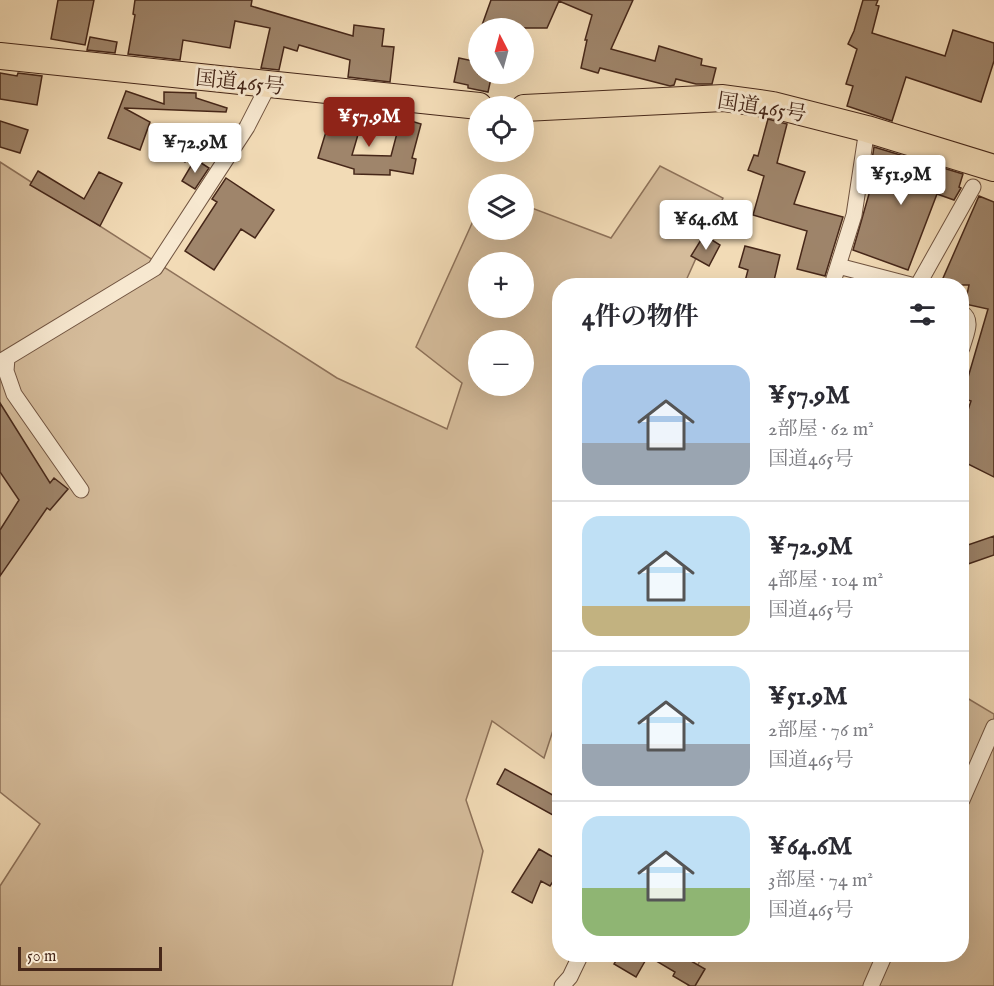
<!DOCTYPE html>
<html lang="ja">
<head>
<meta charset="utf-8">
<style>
	:root { --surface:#fff; --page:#f2f2f3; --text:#2b2b33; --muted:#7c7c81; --line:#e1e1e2; --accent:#8f2418 }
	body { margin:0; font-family:"IM FELL English","Noto Serif JP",serif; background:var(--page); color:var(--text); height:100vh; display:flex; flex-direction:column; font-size:22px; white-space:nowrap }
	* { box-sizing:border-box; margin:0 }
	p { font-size:20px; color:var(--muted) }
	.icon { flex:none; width:33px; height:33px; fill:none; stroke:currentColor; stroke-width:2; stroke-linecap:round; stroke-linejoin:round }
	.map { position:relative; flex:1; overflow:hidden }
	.side { position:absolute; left:552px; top:278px; width:417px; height:684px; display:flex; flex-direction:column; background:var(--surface); border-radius:24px; box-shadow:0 6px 24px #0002 }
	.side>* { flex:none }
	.needle { width:39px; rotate:354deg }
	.fabs { position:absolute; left:468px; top:18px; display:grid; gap:12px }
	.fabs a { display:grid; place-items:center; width:66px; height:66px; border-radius:50%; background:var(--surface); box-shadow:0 6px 24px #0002; font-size:30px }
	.scale { position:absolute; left:18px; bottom:15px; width:144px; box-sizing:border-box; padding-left:6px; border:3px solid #462719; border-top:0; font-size:16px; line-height:21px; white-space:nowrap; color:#462719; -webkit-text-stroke:4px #f7e8d0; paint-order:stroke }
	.price { position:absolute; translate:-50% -51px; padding:0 14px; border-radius:6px; background:#fff; color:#222; font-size:20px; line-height:39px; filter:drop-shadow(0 2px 3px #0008) }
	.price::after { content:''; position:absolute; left:50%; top:36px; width:18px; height:14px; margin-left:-9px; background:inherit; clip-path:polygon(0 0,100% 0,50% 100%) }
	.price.on { background:var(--accent); color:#fff }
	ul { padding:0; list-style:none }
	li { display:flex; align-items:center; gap:18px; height:150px; padding:0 30px }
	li+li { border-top:2px solid var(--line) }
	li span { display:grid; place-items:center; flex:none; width:168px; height:120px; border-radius:18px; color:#555 }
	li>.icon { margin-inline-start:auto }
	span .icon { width:72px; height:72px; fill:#fffc; stroke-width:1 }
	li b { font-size:26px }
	h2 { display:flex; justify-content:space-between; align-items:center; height:72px; padding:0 30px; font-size:26px }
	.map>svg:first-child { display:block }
	.green { fill:#d5bc9b; stroke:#8e725a; stroke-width:1.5; fill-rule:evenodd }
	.building { fill:#9f856b; stroke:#462719; stroke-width:1.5 }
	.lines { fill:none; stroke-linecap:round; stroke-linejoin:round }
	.minor-casing { stroke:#715440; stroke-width:17 }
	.trunk-casing { stroke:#462719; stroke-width:28 }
	.minor { stroke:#f7e8d0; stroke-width:15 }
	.trunk { stroke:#f2dbb6; stroke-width:26 }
	.labels { text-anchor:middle; stroke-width:6; stroke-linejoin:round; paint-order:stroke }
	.street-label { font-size:21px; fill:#462719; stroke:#f7e8d0 }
</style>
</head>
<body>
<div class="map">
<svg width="994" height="986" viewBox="0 0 994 986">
	<rect width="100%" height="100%" fill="#f2dbb6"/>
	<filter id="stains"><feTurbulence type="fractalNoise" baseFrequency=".00333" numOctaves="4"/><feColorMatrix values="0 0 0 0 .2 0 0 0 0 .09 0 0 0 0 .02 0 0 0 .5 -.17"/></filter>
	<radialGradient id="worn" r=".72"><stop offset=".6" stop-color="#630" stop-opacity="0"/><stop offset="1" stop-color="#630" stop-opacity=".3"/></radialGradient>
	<path class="green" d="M 0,162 L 337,378 L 447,429 L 462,383 L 416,347 L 478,210 L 478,230 L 524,230 L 524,205 L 611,238 L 660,166 L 723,198 L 684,285 L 560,285 L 559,712 L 544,758 L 492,721 L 466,800 L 483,851 L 452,986 L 0,986 L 0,886 L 40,824 L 0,792 ZM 478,262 L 524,262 L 524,308 L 478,308 ZM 478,340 L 524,340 L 524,386 L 478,386 Z
		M 962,695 L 994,714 L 994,986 L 688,986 L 703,954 L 962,954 Z"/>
	<path class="building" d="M 58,0 L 94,0 L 85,45 L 51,39 Z
		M 135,0 L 252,0 L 251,6 L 353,36 L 354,25 L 384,29 L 382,46 L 394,47 L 390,82 L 348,77 L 350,60 L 299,45 L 297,51 L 284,47 L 279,70 L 261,68 L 270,28 L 235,21 L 230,48 L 183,40 L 180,60 L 128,54 L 135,15 L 133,14 Z
		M 491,0 L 633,0 L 611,49 L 655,61 L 659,46 L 702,59 L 701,65 L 716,68 L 712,84 L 696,84 L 676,79 L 674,85 L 670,86 L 600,68 L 598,73 L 581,68 L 587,40 L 585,40 L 592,15 L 559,1 L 547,28 L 481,28 Z
		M 863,0 L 878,0 L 876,5 L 879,6 L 872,33 L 945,56 L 953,30 L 994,43 L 994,61 L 981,102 L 906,77 L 892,121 L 847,106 L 853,86 L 846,84 L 857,49 L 848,44 L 854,31 Z
		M 90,37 L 117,42 L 115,53 L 87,50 Z
		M 459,58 L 478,62 L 478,74 L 492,74 L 488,92 L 468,88 L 468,85 L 454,82 Z
		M 0,73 L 17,76 L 18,73 L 42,76 L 37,105 L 0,99 Z
		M 126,91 L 164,104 L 164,92 L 196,93 L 196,98 L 227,108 L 226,112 L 124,108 L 150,122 L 140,150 L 108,138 Z
		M 332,112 L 362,121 L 352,155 L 391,156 L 401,118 L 421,124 L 412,158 L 416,159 L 413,174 L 390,170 L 390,175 L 354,174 L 354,169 L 318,158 Z
		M 768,119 L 787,124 L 777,163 L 805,172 L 794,204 L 843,217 L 825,276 L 797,269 L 807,231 L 753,215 L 764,176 L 748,170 L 754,155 L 758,156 Z
		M 0,121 L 28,130 L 20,153 L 0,147 Z
		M 177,136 L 195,145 L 185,162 L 168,153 Z
		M 874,147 L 963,174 L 959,187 L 961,188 L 954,200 L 937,194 L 908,270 L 853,250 L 871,187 L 868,186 Z
		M 195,159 L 209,168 L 195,189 L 182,181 Z
		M 38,171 L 84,199 L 99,172 L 122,183 L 100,226 L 30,185 Z
		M 226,178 L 274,210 L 255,238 L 241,229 L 214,270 L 185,251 L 217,202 L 212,199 Z
		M 979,196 L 994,202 L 994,477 L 962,461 L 962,428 L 971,401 L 962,398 L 988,309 L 965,304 L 969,285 L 940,285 Z
		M 704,235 L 720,245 L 709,266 L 691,256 Z
		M 745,246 L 780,255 L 773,285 L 744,285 L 748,270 L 739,267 Z
		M 0,403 L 50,483 L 54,478 L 68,489 L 50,510 L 47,508 L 0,576 L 0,530 L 19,500 L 0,472 Z
		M 994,536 L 994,555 L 968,564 L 962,547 Z
		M 505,769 L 560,799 L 560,819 L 497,784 Z
		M 539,849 L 560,861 L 560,871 L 550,886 L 541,881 L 532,903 L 512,892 Z
		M 620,954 L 679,954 L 705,969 L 695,986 L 690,986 L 673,976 L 675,972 L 648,956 L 636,977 L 614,964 Z"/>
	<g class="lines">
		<g class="minor-casing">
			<path id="minor" d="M 838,266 L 911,285
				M 832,285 L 854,215 L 867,129
				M 918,285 L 973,187
				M 962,313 C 974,320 965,336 962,348
				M 7,358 L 6,371 L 14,394 L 81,490
				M 0,362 L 155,268 L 247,127 L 268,86
				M 962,800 L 994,727
				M 562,986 L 570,977 L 581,954
				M 871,986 L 885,954"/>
		</g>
		<g class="trunk-casing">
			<path id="trunk" d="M 0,56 L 479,106
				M 524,108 L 723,98 L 773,105 L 867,129 L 994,168"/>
		</g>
		<use href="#minor" class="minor"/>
		<use href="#trunk" class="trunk"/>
	</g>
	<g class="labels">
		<g class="street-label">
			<text transform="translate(240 82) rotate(6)" y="7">国道465号</text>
			<text transform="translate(762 107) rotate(9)" y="7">国道465号</text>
		</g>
	</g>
	<rect width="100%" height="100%" filter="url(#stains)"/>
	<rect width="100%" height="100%" fill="url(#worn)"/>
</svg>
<div class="fabs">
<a><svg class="needle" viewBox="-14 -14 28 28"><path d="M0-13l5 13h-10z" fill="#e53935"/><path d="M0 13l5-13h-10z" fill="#7c7c81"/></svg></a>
<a><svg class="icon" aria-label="locate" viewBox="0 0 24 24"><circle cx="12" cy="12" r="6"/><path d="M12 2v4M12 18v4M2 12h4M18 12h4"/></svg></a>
<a><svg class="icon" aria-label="layers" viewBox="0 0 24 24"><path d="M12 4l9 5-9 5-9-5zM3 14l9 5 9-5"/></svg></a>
<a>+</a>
<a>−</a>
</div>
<div class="scale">50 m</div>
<b class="price on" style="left:369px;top:148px">¥57.9M</b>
<b class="price" style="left:195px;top:174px">¥72.9M</b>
<b class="price" style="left:901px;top:206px">¥51.9M</b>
<b class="price" style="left:706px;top:251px">¥64.6M</b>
<section class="side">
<h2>4件の物件<svg class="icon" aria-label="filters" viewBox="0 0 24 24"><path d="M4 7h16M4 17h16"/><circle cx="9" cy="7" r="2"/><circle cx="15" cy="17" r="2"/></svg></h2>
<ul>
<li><span style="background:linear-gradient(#a9c7e8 65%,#9aa5b1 0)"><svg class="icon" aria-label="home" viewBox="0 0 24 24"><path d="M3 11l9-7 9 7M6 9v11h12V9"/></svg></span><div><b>¥57.9M</b><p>2部屋 · 62 m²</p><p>国道465号</p></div></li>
<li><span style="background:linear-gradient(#bfe0f5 75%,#c2b280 0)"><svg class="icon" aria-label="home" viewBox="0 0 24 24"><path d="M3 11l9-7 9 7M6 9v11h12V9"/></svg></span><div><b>¥72.9M</b><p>4部屋 · 104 m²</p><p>国道465号</p></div></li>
<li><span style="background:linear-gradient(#bfe0f5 65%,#9aa5b1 0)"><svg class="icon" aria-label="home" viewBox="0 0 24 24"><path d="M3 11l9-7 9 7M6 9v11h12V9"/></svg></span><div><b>¥51.9M</b><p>2部屋 · 76 m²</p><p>国道465号</p></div></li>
<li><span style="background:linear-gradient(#bfe0f5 60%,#8fb573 0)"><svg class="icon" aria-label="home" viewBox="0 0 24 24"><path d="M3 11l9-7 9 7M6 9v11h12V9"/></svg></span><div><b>¥64.6M</b><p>3部屋 · 74 m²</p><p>国道465号</p></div></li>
</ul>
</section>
</div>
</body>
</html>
